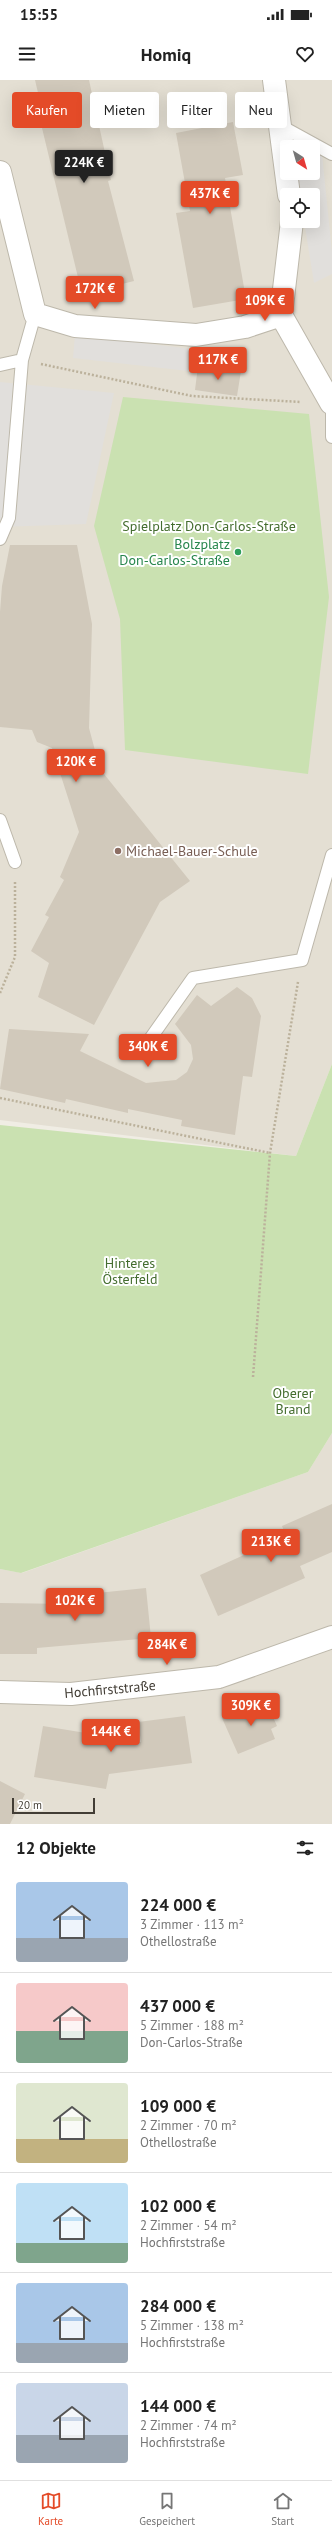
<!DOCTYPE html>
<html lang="de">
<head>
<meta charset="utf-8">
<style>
	:root { --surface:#fff; --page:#f2f2f2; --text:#222; --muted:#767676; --line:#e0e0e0; --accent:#e44b28 }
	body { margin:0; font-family:"PT Sans",sans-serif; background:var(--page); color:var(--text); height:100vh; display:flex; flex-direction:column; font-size:15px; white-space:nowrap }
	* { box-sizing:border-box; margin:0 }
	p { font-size:13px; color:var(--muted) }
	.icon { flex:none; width:22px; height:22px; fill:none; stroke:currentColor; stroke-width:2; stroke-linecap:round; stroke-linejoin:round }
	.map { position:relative; height:1744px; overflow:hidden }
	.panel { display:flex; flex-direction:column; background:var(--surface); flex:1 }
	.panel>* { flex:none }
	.hud { position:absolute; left:12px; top:12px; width:308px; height:36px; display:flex; gap:8px }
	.needle { width:26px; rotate:143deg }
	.buttons { position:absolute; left:280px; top:60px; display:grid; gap:8px }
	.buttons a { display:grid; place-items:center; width:40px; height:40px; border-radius:4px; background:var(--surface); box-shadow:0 4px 16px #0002; font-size:20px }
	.scale { position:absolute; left:12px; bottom:10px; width:83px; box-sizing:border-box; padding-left:4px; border:2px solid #423d35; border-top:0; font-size:11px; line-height:14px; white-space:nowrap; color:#423d35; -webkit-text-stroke:3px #fff; paint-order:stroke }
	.price { position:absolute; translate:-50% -34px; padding:0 9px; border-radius:4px; background:var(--accent); color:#fff; font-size:13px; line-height:26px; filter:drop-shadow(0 1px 2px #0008) }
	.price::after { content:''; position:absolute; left:50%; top:24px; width:12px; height:9px; margin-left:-6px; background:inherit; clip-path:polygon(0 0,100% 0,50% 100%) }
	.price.on { background:#222; color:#fff }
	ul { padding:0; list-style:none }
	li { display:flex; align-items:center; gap:12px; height:100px; padding:0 16px }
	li+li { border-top:1px solid var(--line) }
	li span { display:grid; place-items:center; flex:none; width:112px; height:80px; border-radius:4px; color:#555 }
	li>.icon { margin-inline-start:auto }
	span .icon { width:48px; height:48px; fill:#fffc; stroke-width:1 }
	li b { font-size:17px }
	h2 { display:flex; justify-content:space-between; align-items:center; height:48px; padding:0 16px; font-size:17px }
	.pill { padding:0 14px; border-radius:4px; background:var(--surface); box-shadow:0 4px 16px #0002; font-size:14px; line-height:36px }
	.pill.on { background:var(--accent); color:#fff }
	.status { display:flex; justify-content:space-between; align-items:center; height:28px; padding:0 20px; background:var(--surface); direction:ltr }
	.status svg { height:11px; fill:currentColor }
	header { display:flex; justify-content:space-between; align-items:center; height:52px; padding:0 16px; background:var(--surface); font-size:18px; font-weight:600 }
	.tabs { display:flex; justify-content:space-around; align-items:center; height:56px; border-top:1px solid var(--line); background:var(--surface); font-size:11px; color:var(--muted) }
	.tabs a { display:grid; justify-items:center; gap:2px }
	.tabs .on { color:var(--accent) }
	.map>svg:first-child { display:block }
	.residential { fill:#e4dfd3; fill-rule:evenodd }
	.green { fill:#cae1b1 }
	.parking { fill:#e1dfdc }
	.building { fill:#d1c9bb }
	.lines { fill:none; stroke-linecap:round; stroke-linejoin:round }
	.service-casing { stroke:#bdb8ab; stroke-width:14 }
	.minor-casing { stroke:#bdb8ab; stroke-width:24 }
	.path { stroke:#bbb19b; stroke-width:2.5; stroke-dasharray:2 2; stroke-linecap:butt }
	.service { stroke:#fff; stroke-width:12 }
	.minor { stroke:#fff; stroke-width:22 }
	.leisure-dot { fill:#2e9e5b; stroke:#fff; stroke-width:1.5 }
	.education-dot { fill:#8d6e63; stroke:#fff; stroke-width:1.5 }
	.labels { text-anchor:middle; stroke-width:4; stroke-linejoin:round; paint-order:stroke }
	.park-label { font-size:14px; fill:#446d2f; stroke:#fff }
	.leisure-label { font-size:14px; fill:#27864d; stroke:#fff; text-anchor:end }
	.education-label { font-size:14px; fill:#785e54; stroke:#fff; text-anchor:start }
	.street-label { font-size:14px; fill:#423d35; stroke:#fff }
</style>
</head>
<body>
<div class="status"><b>15:55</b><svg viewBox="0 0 49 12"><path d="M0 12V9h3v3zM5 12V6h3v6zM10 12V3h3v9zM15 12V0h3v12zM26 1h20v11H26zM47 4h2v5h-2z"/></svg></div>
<header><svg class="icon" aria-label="menu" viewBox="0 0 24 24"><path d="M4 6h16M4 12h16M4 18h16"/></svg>Homiq<svg class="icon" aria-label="heart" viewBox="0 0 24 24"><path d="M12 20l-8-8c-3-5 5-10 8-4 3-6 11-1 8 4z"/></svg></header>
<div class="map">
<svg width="332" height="1744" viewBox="0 0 332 1744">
	<rect width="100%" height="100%" fill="#f0ede4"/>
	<path class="residential" d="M 0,0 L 332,0 L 332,984 L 296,1076 L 0,1040 ZM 287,67 L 313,67 L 313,93 L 287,93 ZM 287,115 L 313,115 L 313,141 L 287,141 Z
		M 332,1353 L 332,1744 L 0,1744 L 0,1489 L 22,1493 L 308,1392 Z"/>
	<path class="green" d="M 123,317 L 309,334 L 329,517 L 308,694 L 125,670 L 120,539 L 94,446 Z
		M 332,984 L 332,1353 L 308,1392 L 21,1493 L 0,1489 L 0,1045 L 296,1076 Z"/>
	<path class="parking" d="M 322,74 L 332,172 L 332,194 L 314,203 L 304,141 L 313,141 L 313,115 L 300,115 L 297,93 L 313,93 L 313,75 Z
		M 75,255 L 200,270 L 197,292 L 73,278 Z
		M 0,302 L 114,313 L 86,444 L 0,447 Z"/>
	<path class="building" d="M 35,0 L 89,0 L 111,100 L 108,101 L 134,201 L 82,214 L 42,48 L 46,47 Z
		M 233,42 L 243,95 L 225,98 L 246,219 L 193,228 L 176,133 L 190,131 L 176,53 Z
		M 198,286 L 241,291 L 237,316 L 195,310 Z
		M 10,465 L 77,465 L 92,544 L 89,648 L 100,689 L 190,801 L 160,822 L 94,945 L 38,917 L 49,883 L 31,871 L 49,837 L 45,835 L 64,800 L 60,797 L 79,752 L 52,668 L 37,662 L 32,650 L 0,647 L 0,532 L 2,506 Z
		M 237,907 L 252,918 L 261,936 L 252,997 L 243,996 L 235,1055 L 181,1046 L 182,1040 L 128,1029 L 128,1033 L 66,1019 L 65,1023 L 0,1009 L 9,949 L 89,954 L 80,971 L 146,1003 L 176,1000 L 187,992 L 193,979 L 191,965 L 175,944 L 197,915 L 211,926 Z
		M 332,1424 L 332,1472 L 300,1486 L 305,1498 L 218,1536 L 200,1495 L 286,1456 L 282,1446 Z
		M 146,1508 L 151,1558 L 37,1568 L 37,1574 L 0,1574 L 0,1523 L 69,1524 L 68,1516 Z
		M 265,1619 L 277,1646 L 271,1649 L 275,1659 L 238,1674 L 222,1638 Z
		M 185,1636 L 192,1683 L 109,1694 L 106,1709 L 34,1697 L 43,1646 L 141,1662 L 138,1642 Z
		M 0,1701 L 25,1714 L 10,1744 L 0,1744 Z"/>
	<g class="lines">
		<g class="service-casing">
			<path id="service" d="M 279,45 L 332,74
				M 0,285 L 22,280
				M 332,324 L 332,357
				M 0,459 L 9,438 L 22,280 L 35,234
				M 0,740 L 15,782
				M 143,969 L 193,898 L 302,880 L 332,775"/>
		</g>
		<g class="minor-casing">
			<path id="minor" d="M 274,0 L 289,115
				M 0,92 L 35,234 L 75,246 L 196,255 L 245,247 L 281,235
				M 292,141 L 281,235 L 331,323
				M 0,1612 L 71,1614 L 219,1597 L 332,1557"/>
		</g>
		<path class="path" d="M 41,284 L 192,316 L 301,322
			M 0,913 L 15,877 L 15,802
			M 0,1018 L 270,1073
			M 253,1297 L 270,1073 L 298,902"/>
		<use href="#service" class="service"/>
		<use href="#minor" class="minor"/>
	</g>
	<circle class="leisure-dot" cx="238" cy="472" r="4"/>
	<circle class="education-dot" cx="118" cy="771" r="4"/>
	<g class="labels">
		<g class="park-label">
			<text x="209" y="451">Spielplatz Don-Carlos-Straße</text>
			<text x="130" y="1188">Hinteres<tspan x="130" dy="16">Österfeld</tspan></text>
			<text x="293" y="1318">Oberer<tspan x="293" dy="16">Brand</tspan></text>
		</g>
		<g class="leisure-label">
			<text x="230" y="469">Bolzplatz<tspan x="230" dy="16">Don-Carlos-Straße</tspan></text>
		</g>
		<g class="education-label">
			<text x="126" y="776">Michael-Bauer-Schule</text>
		</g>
		<g class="street-label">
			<text transform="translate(110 1609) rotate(-5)" y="5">Hochfirststraße</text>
		</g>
	</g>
</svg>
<div class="buttons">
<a><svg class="needle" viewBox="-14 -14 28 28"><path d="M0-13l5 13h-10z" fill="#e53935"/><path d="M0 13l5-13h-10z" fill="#767676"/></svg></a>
<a><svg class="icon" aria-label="locate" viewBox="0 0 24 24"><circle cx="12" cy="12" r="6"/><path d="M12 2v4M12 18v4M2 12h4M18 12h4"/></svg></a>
</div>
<div class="scale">20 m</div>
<b class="price on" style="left:84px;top:104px">224K €</b>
<b class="price" style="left:210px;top:135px">437K €</b>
<b class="price" style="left:95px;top:230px">172K €</b>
<b class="price" style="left:265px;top:242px">109K €</b>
<b class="price" style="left:218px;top:301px">117K €</b>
<b class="price" style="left:76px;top:703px">120K €</b>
<b class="price" style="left:148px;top:988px">340K €</b>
<b class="price" style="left:271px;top:1483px">213K €</b>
<b class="price" style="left:75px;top:1542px">102K €</b>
<b class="price" style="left:167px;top:1586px">284K €</b>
<b class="price" style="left:251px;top:1647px">309K €</b>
<b class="price" style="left:111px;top:1673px">144K €</b>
<div class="hud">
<a class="pill on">Kaufen</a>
<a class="pill">Mieten</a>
<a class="pill">Filter</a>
<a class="pill">Neu</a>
</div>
</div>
<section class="panel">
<h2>12 Objekte<svg class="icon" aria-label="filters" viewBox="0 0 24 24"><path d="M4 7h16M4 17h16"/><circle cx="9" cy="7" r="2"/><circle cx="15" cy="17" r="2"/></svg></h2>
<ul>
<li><span style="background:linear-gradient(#a9c7e8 70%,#9aa5b1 0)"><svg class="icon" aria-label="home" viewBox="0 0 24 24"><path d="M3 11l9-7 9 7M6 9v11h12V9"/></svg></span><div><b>224 000 €</b><p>3 Zimmer · 113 m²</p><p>Othellostraße</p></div></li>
<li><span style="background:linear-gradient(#f6c9c9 60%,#7fa58c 0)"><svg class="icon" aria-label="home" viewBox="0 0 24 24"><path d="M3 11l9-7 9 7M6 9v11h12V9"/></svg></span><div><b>437 000 €</b><p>5 Zimmer · 188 m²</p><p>Don-Carlos-Straße</p></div></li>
<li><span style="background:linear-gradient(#dfe7d0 70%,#c2b280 0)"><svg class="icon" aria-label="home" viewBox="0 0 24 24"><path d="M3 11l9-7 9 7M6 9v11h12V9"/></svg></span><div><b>109 000 €</b><p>2 Zimmer · 70 m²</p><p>Othellostraße</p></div></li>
<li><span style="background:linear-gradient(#bfe0f5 75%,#7fa58c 0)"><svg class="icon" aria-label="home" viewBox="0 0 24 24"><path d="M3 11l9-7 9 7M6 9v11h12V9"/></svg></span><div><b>102 000 €</b><p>2 Zimmer · 54 m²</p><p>Hochfirststraße</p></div></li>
<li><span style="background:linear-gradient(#a9c7e8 75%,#9aa5b1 0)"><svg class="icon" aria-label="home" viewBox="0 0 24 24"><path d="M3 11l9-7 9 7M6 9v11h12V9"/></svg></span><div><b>284 000 €</b><p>5 Zimmer · 138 m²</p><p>Hochfirststraße</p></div></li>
<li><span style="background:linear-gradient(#c9d6e8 65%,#9aa5b1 0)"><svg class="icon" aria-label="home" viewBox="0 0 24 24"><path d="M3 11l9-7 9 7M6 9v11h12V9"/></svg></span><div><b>144 000 €</b><p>2 Zimmer · 74 m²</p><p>Hochfirststraße</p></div></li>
</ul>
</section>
<nav class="tabs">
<a class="on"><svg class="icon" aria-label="map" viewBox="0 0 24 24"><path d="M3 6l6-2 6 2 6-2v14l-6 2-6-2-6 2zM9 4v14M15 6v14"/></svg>Karte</a>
<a><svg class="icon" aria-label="saved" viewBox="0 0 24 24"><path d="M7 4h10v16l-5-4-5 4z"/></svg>Gespeichert</a>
<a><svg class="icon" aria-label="home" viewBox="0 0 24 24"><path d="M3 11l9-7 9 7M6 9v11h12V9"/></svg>Start</a>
</nav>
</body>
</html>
